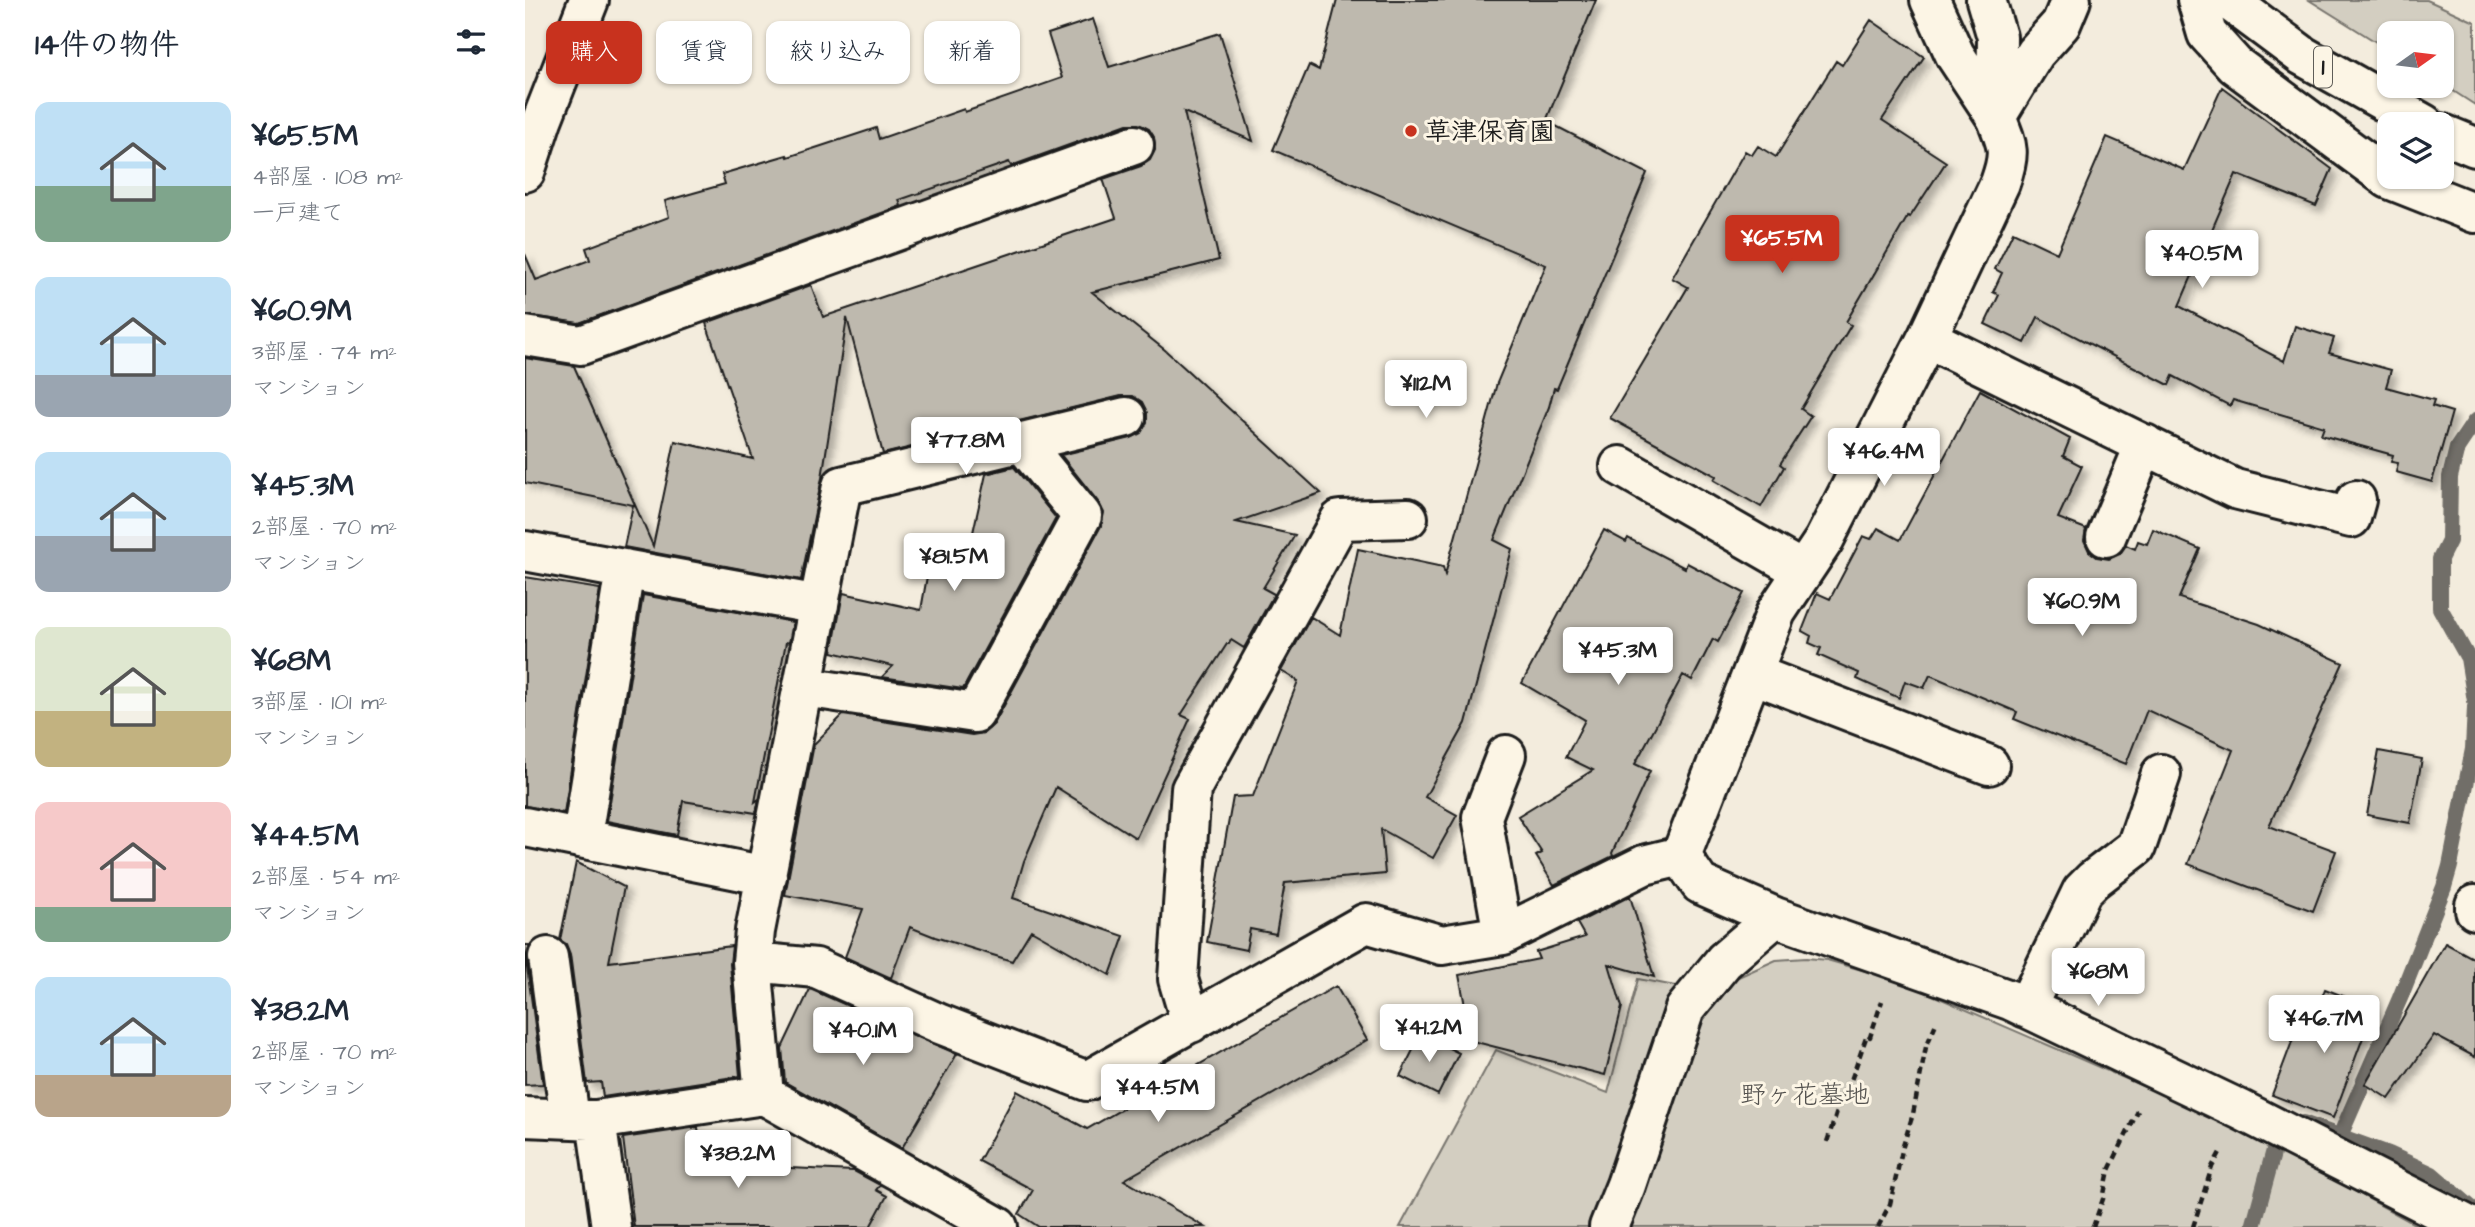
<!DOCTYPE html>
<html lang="ja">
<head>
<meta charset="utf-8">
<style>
	:root { --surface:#fff; --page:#f2f2f3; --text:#1f2937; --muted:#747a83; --accent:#c8321e }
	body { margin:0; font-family:"Architects Daughter","Klee One",sans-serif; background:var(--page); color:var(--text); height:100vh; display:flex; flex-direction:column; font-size:26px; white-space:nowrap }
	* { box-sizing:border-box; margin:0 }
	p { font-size:23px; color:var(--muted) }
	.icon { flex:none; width:38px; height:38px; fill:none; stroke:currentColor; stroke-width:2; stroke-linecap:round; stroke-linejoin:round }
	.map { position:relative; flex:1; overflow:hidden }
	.panel { display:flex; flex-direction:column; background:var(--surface); width:525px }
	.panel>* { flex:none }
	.top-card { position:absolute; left:21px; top:21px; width:665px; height:63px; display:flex; gap:14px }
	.needle { width:46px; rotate:76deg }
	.fabs { position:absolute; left:1852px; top:21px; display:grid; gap:14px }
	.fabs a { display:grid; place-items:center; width:77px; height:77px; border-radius:14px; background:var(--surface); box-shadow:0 2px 5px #0004; font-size:35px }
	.price { position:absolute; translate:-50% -60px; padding:0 16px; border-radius:7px; background:#fff; color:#222; font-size:23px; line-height:46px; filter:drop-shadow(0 2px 4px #0008) }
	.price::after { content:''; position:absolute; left:50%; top:42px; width:21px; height:16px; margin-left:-10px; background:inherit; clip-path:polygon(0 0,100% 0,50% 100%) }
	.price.on { background:var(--accent); color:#fff }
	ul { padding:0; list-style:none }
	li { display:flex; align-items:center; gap:21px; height:175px; padding:0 35px }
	li span { display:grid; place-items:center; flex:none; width:196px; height:140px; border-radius:14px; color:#555 }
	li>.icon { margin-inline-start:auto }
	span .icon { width:84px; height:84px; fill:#fffc; stroke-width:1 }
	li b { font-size:30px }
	h2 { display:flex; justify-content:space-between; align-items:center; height:84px; padding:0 35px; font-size:30px }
	.chip { padding:0 24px; border-radius:14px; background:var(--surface); box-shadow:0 2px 5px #0004; font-size:24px; line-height:63px }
	.chip.on { background:var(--accent); color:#fff }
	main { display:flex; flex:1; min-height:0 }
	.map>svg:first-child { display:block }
	.green { fill:#d3cec1; stroke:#78756e; stroke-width:2 }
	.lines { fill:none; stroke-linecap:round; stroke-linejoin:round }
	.stream { stroke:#716e68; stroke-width:16 }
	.building { fill:#beb9ae; stroke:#1c1c1c; stroke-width:2; filter:url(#shadow) }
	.minor-casing { stroke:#1c1c1c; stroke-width:44 }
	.highway-casing { stroke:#1c1c1c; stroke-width:44 }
	.path { stroke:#1c1c1c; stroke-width:4.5; stroke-dasharray:7 5; stroke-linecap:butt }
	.minor { stroke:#fcf5e5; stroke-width:38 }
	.highway { stroke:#fcf5e5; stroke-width:38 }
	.poi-dot { fill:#c8321e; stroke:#fcf5e5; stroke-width:2.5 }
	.labels { text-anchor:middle; stroke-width:6; stroke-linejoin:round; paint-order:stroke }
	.shield { fill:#fcf5e5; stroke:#5f5d58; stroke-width:2 }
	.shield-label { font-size:24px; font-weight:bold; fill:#1c1c1c }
	.poi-label { font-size:26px; font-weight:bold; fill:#1c1c1c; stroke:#fcf5e5; text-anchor:start }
	.park-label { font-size:26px; fill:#53514e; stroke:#fcf5e5 }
</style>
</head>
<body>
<main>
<section class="panel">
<h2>14件の物件<svg class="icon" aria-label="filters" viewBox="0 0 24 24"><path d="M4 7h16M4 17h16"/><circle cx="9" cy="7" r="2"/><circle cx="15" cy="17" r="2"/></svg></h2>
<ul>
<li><span style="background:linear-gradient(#bfe0f5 60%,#7fa58c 0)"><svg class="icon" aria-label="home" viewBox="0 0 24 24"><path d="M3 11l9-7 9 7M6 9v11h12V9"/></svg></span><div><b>¥65.5M</b><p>4部屋 · 108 m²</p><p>一戸建て</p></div></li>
<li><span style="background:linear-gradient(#bfe0f5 70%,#9aa5b1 0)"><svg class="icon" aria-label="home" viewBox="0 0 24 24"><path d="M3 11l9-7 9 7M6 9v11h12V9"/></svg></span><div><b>¥60.9M</b><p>3部屋 · 74 m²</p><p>マンション</p></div></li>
<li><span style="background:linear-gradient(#bfe0f5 60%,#9aa5b1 0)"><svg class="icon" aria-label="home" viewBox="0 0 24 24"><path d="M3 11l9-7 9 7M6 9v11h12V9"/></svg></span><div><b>¥45.3M</b><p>2部屋 · 70 m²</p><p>マンション</p></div></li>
<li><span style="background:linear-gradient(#dfe7d0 60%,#c2b280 0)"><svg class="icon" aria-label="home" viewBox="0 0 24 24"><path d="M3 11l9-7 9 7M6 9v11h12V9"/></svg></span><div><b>¥68M</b><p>3部屋 · 101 m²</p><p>マンション</p></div></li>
<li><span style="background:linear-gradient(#f6c9c9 75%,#7fa58c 0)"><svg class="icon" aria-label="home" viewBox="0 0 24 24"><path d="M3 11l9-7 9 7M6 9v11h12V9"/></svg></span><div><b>¥44.5M</b><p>2部屋 · 54 m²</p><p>マンション</p></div></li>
<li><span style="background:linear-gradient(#bfe0f5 70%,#b9a48a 0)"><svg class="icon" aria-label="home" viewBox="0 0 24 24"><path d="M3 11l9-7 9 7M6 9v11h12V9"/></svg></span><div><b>¥38.2M</b><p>2部屋 · 70 m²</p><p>マンション</p></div></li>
</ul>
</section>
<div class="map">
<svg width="1950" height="1227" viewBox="0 0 1950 1227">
	<defs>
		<filter id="shadow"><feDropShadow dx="6" dy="6" stdDeviation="3.5" flood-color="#0004"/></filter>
	</defs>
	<rect width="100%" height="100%" fill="#f3ecdd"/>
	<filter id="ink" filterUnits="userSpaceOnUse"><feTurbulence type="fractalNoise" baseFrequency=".0143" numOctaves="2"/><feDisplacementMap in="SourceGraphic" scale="14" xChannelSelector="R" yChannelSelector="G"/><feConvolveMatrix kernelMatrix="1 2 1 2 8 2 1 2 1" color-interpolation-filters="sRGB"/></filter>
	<g filter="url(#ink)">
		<path class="green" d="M 1784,0 L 1902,0 L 1950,22 L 1950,105 L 1916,83 L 1916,33 L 1864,33 L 1864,50 Z
			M 1281,958 L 1302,960 L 1375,981 L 1719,1130 L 1895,1227 L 875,1227 L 971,1050 L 1083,1093 L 1113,979 L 1187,993 L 1211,978 L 1251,960 Z"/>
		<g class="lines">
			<path class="stream" d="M 1950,421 L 1932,448 L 1925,477 L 1924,541 L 1915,559 L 1915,608 L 1943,658 L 1950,701
				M 1778,1123 L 1864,1154 L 1907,1174 L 1950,1211
				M 1815,1136 L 1875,998 L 1919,887 L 1925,866 L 1948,749 L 1950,707
				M 1728,1227 L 1755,1128"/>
		</g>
		<path class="building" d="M 812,0 L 1071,0 L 1021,121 L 1122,173 L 1032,389 L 1029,388 L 1024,407 L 969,540 L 987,549 L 941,723 L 900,797 L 932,815 L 908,858 L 856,829 L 860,874 L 760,883 L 751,934 L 725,929 L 721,950 L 682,942 L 708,797 L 728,796 L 773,681 L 756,671 L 786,617 L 815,635 L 833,549 L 918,567 L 920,575 L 972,383 L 1021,265 L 748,150 L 784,65 L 794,70 Z
			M 568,19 L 584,67 L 695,33 L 728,141 L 659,112 L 694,260 L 567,292 L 640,350 L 796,493 L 711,522 L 770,535 L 738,588 L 749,594 L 719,648 L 706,640 L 704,644 L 702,644 L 656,715 L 665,719 L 611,838 L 531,787 L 499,861 L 488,898 L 599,936 L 585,975 L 506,930 L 487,961 L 410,937 L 385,927 L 366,978 L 320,957 L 338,909 L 260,895 L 289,744 L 318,715 L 447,735 L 459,733 L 469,724 L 576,526 L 579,513 L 574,503 L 536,455 L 606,438 L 616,433 L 622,422 L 622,413 L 617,402 L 608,396 L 596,396 L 358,454 L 322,318 L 297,478 L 276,580 L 99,547 L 108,505 L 0,483 L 0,358 L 49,366 L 128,546 L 150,441 L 228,459 L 181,323 L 286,285 L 298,317 L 591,218 L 578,179 L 616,166 L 625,160 L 630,150 L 629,137 L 624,129 L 613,124 L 602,124 L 486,166 L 484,162 L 374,200 L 376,206 L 54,323 L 0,315 L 0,254 L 11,280 L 65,260 L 61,248 L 144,217 L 140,201 L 200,184 L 197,174 L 262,155 L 263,157 L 351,128 L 354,139 L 439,109 L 440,112 L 537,78 L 523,34 Z
			M 1346,20 L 1399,57 L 1357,120 L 1421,162 L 1385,217 L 1383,216 L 1321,322 L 1326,325 L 1276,409 L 1286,416 L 1255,464 L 1259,467 L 1236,507 L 1189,480 L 1191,476 L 1085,418 L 1163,287 L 1147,278 L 1220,151 L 1227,155 L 1233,146 L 1251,157 L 1311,61 L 1317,65 Z
			M 1697,87 L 1807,169 L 1791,206 L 1711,174 L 1654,306 L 1759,361 L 1770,326 L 1809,338 L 1804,353 L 1866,370 L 1861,387 L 1909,400 L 1907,406 L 1927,412 L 1907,482 L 1871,472 L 1873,463 L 1866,462 L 1868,455 L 1796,435 L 1799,427 L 1708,400 L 1705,406 L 1648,376 L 1644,385 L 1513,317 L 1500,343 L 1460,324 L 1474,295 L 1468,292 L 1477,273 L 1470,269 L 1488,232 L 1532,253 L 1582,137 L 1659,170 Z
			M 1455,390 L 1545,439 L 1538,456 L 1557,466 L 1533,518 L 1561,529 L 1559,540 L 1564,551 L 1572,557 L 1584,559 L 1595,554 L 1601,545 L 1610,549 L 1613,541 L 1622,544 L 1628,529 L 1675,549 L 1654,598 L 1734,624 L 1818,663 L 1744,826 L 1811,851 L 1788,911 L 1663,864 L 1708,750 L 1622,710 L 1601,764 L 1489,719 L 1492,712 L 1405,675 L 1399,688 L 1380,681 L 1374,698 L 1332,679 L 1334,673 L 1293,655 L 1296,648 L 1284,643 L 1286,636 L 1277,631 L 1292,593 L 1305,599 L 1338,536 L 1346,539 L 1353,528 L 1375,540 Z
			M 489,467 L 531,518 L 438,689 L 357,677 L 368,666 L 307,652 L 318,593 L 396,610 L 404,565 L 411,567 L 416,541 L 445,546 L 461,474 Z
			M 1079,530 L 1101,542 L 1103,538 L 1160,568 L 1162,563 L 1219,593 L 1193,642 L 1188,639 L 1167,680 L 1158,675 L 1110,764 L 1125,771 L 1087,853 L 1088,856 L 1029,885 L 1011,856 L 1017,853 L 993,816 L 1068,770 L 1041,757 L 1060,720 L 997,683 Z
			M 0,577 L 75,589 L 39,813 L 0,806 Z
			M 118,595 L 268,622 L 264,643 L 261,642 L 230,802 L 234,799 L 231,813 L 158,801 L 152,835 L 82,821 Z
			M 1854,751 L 1897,759 L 1885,823 L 1842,815 Z
			M 51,862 L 99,887 L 84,962 L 207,946 L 205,964 L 215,1076 L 78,1097 L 76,1082 L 62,1083 L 45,954 L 41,944 L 35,940 Z
			M 1105,896 L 1129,977 L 1084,964 L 1097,1007 L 1080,1075 L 947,1041 L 934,975 L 1014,959 L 1011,952 L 1060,937 L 1052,923 Z
			M 1920,943 L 1950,959 L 1950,1057 L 1909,1035 L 1864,1099 L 1840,1084 Z
			M 0,945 L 5,945 L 1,960 L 18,1084 L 0,1085 Z
			M 811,986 L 842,1040 L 599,1180 L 680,1227 L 514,1227 L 494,1214 L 508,1190 L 454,1161 L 492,1091 L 562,1129 Z
			M 285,989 L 432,1054 L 377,1148 L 260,1082 L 257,1048 Z
			M 1800,989 L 1849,1008 L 1808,1118 L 1747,1095 L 1774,1023 L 1785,1028 Z
			M 896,1034 L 934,1053 L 913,1095 L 875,1076 Z
			M 173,1127 L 177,1164 L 329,1171 L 355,1185 L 351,1190 L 362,1196 L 345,1227 L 109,1227 L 98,1138 Z"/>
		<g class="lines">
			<g class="minor-casing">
				<path id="minor" d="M 0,172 L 17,120 L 64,0
					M 0,336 L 56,345 L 609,145
					M 1402,338 L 1710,489 L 1826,518 L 1831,500
					M 1095,466 L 1278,571
					M 1581,537 L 1620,444
					M 0,551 L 294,605
					M 1228,674 L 1464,765
					M 279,687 L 450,713 L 557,516 L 497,442
					M 0,827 L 242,876
					M 57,837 L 100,569
					M 1156,856 L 1175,884 L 1250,917 L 1485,1000 L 1716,1110 L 1946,1227
					M 1156,856 L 1251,612 L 1299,540 L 1402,338 L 1475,183 C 1486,152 1483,147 1471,117
					M 1950,905 L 1950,910
					M 978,935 L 957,817 L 981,755
					M 23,957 L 45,1119
					M 227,962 L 230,931 L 317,486 L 601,417
					M 1501,1008 L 1557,891 L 1568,880 L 1611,847 L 1636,774
					M 666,1023 L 653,979 L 666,789 L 815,520 L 883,518
					M 239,1095 L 227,962 L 291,968 L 415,1024 L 562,1081 L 841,923 L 917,945 L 978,935 L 1119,865 L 1156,856
					M 0,1117 L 71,1120 L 239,1095 L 473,1227
					M 71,1120 L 86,1227
					M 1084,1227 L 1101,1185 L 1160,1009 L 1199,961 L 1250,917"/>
			</g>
			<g class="highway-casing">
				<path id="highway" d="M 1405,0 L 1430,55 L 1471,117
					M 1461,0 L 1472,37 L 1471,115
					M 1672,0 L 1682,34 L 1710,65 L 1864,179 L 1950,213
					M 1703,0 L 1778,56 L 1899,124
					M 1471,117 L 1510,53 L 1536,24 L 1546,0
					M 1916,133 L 1950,147"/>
			</g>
			<path class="path" d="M 1302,1142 L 1321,1084 L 1324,1086 L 1342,1035 L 1345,1037 L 1357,1001
				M 1353,1227 L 1365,1204 L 1378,1146 L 1388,1114 L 1401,1047 L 1412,1021
				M 1568,1227 L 1578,1199 L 1584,1170 L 1613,1111
				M 1668,1227 L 1687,1167 L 1697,1149"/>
			<use href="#minor" class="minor"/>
			<use href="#highway" class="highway"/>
		</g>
	</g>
	<circle class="poi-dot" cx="886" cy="131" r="7"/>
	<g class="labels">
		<rect class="shield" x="1789" y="46.5" width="18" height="41" rx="5"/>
		<g class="shield-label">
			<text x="1798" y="75">1</text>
		</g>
		<g class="poi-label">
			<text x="900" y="140">草津保育園</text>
		</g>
		<g class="park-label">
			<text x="1280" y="1103">野ヶ花墓地</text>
		</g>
	</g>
</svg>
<div class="fabs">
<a><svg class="needle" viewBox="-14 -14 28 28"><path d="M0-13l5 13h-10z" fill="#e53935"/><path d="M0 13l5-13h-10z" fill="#747a83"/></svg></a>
<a><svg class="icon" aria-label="layers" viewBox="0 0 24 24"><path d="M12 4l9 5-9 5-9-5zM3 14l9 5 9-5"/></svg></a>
</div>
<b class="price on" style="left:1257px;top:275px">¥65.5M</b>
<b class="price" style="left:1677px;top:290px">¥40.5M</b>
<b class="price" style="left:901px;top:420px">¥112M</b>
<b class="price" style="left:441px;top:477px">¥77.8M</b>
<b class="price" style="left:1359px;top:488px">¥46.4M</b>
<b class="price" style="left:429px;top:593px">¥81.5M</b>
<b class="price" style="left:1557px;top:638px">¥60.9M</b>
<b class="price" style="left:1093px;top:687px">¥45.3M</b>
<b class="price" style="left:1573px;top:1008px">¥68M</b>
<b class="price" style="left:1799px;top:1055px">¥46.7M</b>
<b class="price" style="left:904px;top:1064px">¥41.2M</b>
<b class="price" style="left:338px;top:1067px">¥40.1M</b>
<b class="price" style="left:633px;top:1124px">¥44.5M</b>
<b class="price" style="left:213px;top:1190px">¥38.2M</b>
<div class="top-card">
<a class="chip on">購入</a>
<a class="chip">賃貸</a>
<a class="chip">絞り込み</a>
<a class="chip">新着</a>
</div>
</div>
</main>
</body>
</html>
